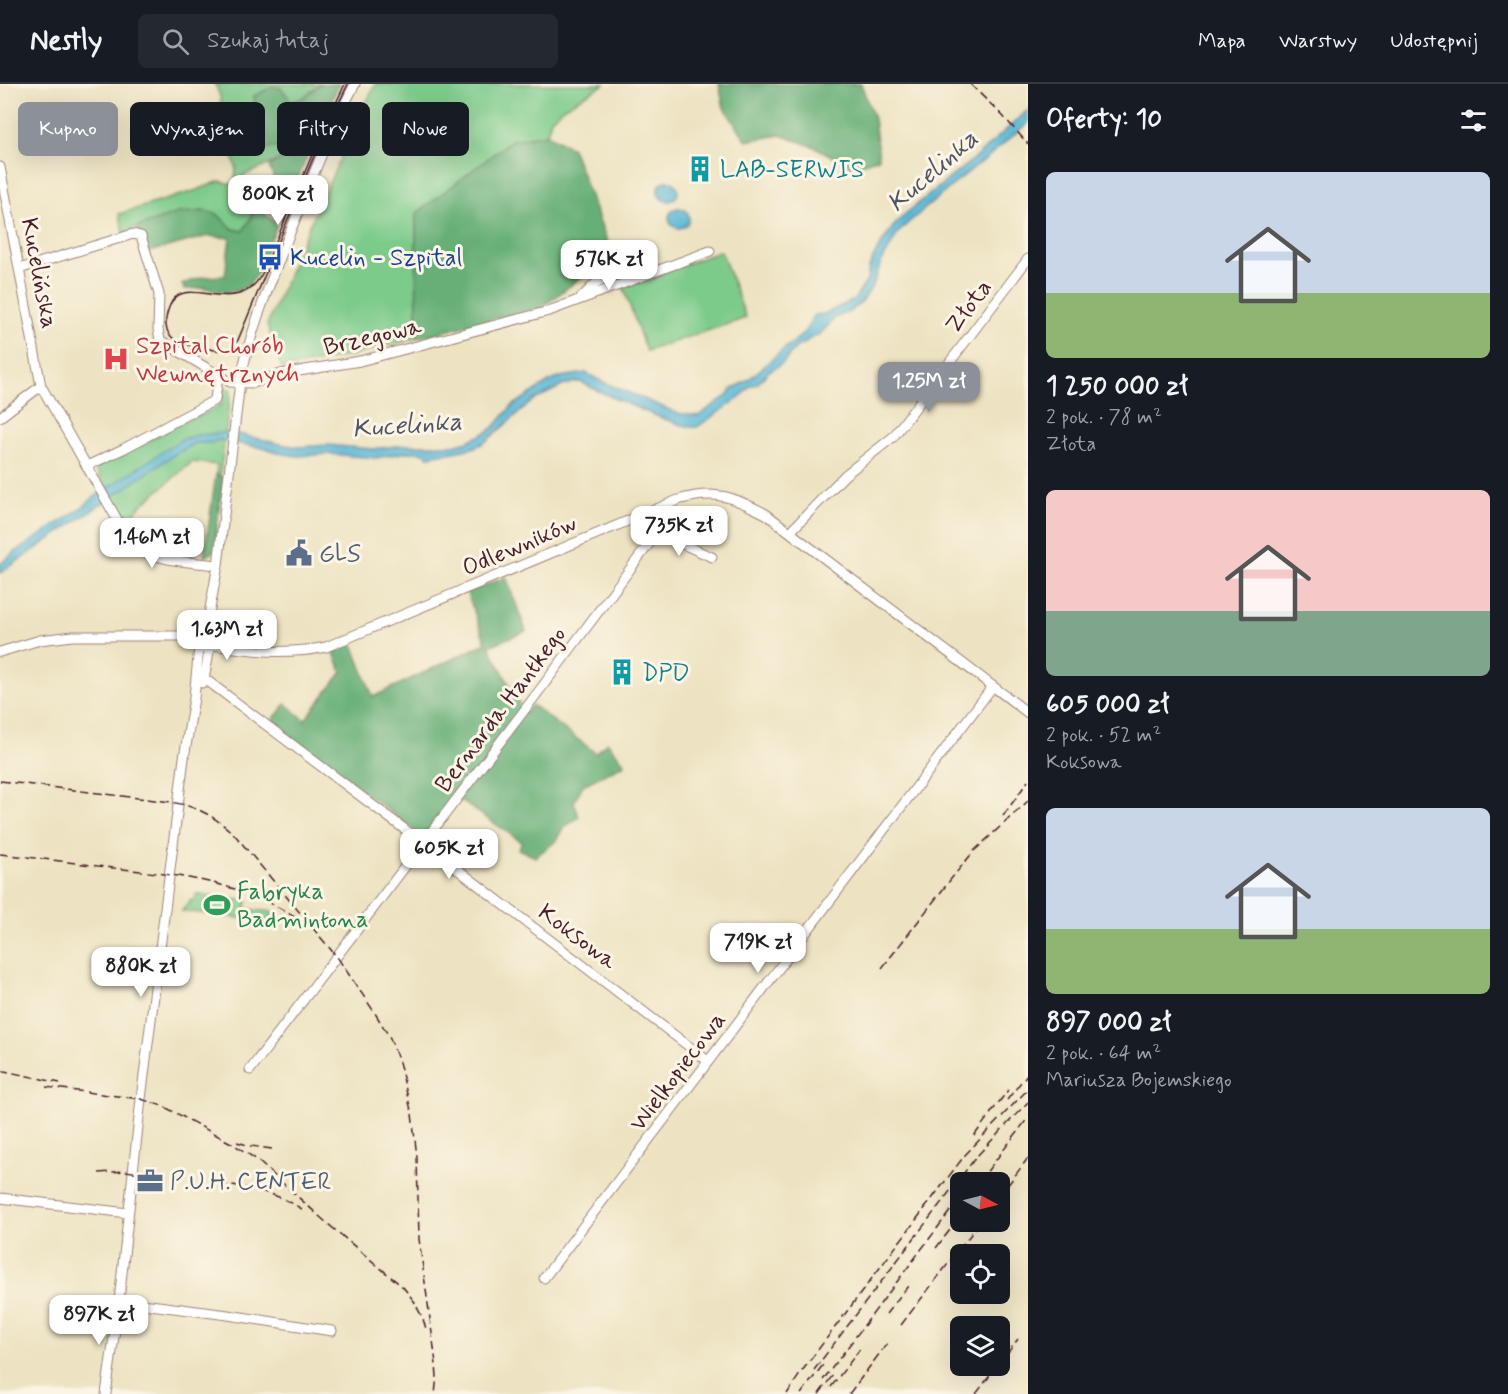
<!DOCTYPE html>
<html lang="pl">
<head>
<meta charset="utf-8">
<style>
	:root { --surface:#171b24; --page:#242831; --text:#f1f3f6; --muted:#9ea1a6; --line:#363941; --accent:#8c9099 }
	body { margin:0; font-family:Mynerve,sans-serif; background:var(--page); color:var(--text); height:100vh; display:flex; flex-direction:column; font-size:22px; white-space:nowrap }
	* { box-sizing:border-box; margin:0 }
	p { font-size:20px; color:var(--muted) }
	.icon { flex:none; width:33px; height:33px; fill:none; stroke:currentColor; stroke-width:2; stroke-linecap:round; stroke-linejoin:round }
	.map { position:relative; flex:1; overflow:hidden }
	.panel { display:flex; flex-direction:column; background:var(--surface); width:480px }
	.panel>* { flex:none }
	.banner { position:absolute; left:18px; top:18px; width:570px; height:54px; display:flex; gap:12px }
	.needle { width:39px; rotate:97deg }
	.fabs { position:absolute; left:950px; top:1088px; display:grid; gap:12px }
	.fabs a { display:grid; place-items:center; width:60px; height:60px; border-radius:9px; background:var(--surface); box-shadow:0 6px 24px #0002; font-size:30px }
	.price { position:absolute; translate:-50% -51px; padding:0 14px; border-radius:12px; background:#fff; color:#222; font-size:20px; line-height:39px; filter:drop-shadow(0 2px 3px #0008) }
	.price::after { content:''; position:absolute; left:50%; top:36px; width:18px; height:14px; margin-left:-9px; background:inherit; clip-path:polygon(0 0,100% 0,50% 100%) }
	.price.current { background:var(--accent); color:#fff }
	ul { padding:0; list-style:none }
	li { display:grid; align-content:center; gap:12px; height:318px; padding:0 18px }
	li span { display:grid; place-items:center; height:186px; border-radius:9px; color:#555 }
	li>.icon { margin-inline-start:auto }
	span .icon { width:108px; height:108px; fill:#fffc; stroke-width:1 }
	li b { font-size:26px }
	h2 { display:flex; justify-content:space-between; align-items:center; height:72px; padding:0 18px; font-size:26px }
	.pill { padding:0 21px; border-radius:9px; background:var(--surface); box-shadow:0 6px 24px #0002; font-size:21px; line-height:54px }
	.pill.current { background:var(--accent); color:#fff }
	header { display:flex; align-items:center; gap:36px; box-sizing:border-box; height:84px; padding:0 30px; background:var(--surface); border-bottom:2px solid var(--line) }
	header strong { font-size:28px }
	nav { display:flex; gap:33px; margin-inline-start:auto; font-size:21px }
	.search { width:420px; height:54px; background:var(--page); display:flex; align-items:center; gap:15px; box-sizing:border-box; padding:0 21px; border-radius:9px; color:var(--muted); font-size:22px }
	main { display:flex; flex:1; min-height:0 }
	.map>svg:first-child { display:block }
	.green { fill:#7dcb8b; stroke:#64755b; stroke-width:1.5 }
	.forest { fill:#66af77; stroke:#586751; stroke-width:1.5 }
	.water { fill:#58b7d6; stroke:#516b80; stroke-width:1.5 }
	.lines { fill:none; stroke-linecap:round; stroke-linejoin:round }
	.minor-casing { stroke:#9c8176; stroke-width:11 }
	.minor { stroke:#fff; stroke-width:9 }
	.tram { stroke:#4a1f2b; stroke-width:1.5 }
	.rail { stroke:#4a1f2b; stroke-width:1.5; stroke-dasharray:9 4.5; stroke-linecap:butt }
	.labels { text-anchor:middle; stroke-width:6; stroke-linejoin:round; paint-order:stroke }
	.culture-label { font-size:24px; fill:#0d838f; stroke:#fcf5e5; text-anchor:start }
	.transit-label { font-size:24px; fill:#164399; stroke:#fcf5e5; text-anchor:start }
	.street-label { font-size:24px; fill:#4a1f2b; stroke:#fcf5e5 }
	.health-label { font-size:24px; fill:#be3a42; stroke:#fcf5e5; text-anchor:start }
	.service-label { font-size:24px; fill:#4e5e75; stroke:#fcf5e5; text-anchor:start }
	.leisure-label { font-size:24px; fill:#27864d; stroke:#fcf5e5; text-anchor:start }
	.water-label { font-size:26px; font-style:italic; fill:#4f5467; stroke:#fcf5e5 }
</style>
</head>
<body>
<header>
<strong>Nestly</strong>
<div class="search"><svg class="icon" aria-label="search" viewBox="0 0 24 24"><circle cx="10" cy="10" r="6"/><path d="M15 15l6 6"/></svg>Szukaj tutaj</div>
<nav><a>Mapa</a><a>Warstwy</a><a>Udostępnij</a></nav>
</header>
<main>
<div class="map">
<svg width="1028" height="1310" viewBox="0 0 1028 1310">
	<rect width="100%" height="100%" fill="#fcf5e5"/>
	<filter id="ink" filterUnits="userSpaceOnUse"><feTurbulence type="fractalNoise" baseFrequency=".0167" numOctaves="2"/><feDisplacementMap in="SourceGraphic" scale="12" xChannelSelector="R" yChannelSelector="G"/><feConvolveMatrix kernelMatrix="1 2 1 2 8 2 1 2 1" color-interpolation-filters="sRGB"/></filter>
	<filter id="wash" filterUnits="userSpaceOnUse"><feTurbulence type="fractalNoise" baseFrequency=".008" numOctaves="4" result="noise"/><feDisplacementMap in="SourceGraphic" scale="24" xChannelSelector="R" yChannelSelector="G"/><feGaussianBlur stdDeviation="1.35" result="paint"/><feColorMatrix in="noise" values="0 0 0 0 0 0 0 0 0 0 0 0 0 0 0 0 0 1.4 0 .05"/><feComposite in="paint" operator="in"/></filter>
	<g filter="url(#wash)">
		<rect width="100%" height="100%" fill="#ede3c2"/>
		<path class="green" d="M 215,0 L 320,0 L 303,14 L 292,18 L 267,65 L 278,63 L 281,75 L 243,92 L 255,121 L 251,134 L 243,147 L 233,145 L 217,130 L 137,143 L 124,149 L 119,130 L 197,106 L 220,97 L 235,101 L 236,82 L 224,52 L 220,12 Z
			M 375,0 L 605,0 L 566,22 L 551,35 L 547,50 L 512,56 L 416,130 L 417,254 L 353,271 L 282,285 L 267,241 L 309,142 Z
			M 721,167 L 746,234 L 646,267 L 623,203 Z
			M 224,303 L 231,306 L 220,392 L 216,391 L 217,381 L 192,378 L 137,425 L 129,444 L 123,438 L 95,384 L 191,334 L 204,330 L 221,321 Z
			M 196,810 L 247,817 L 246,825 L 273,828 L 272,838 L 182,827 L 191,816 L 195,816 Z"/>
		<path class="forest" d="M 320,0 L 339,0 L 285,123 L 269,82 L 281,75 L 278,63 L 267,65 L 257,40 L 254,12 L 272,3 L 281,4 L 292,18 L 303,14 Z
			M 719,0 L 861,0 L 874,35 L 879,74 L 852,83 L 815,63 L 780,51 L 747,57 L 724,24 Z
			M 547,50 L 572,64 L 614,175 L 599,180 L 542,223 L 417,254 L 416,130 L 512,56 Z
			M 255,121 L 277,141 L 258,188 L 249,201 L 238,207 L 226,208 L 205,204 L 184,205 L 182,200 L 204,193 L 225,192 L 230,154 L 208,152 L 148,168 L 137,143 L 178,129 L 203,127 L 217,130 L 233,145 L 243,147 L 251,134 Z
			M 216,391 L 223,393 L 214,467 L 209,471 L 204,473 Z
			M 506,493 L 526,547 L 489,562 L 525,630 L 532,621 L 596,669 L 607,658 L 625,680 L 583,701 L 574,718 L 579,733 L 563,744 L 556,757 L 535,773 L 518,765 L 522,758 L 455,713 L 422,752 L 271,638 L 286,620 L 305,636 L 342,588 L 333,567 L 352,558 L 373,613 L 486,559 L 467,509 Z"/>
		<path class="water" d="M 1028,26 L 1028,39 L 982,78 L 966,90 L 908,139 L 898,149 L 880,181 L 874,199 L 864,215 L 851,227 L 835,234 L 819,251 L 809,255 L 805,259 L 796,263 L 783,279 L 769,287 L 757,300 L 750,302 L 741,313 L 697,343 C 682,346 597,307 581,298 L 576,298 L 562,302 L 534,316 L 485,358 L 473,364 L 454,368 L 428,372 L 425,369 L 418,368 L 407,368 L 376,374 L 329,370 L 297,372 L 278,369 L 268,365 L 220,356 L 211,359 L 195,359 L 174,371 L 0,489 L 0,480 L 15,468 L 84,422 L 93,414 L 168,364 L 182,355 L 198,351 L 224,349 L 238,350 L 285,361 L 299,363 L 328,361 L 373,365 L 403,361 L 453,361 L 468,357 L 487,348 L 494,343 L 512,322 L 549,298 L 560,293 L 586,289 L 601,297 L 677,329 L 698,332 L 728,311 L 732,305 L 748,296 L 785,264 C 793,259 802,252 807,244 C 810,239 811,235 815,231 L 824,230 L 854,216 L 867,197 L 869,184 L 874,172 L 883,157 L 892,144 L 904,131 L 977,72 Z
			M658 107a10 10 0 1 1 20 0a10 10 0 1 1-20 0Z
			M669 134a10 10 0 1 1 20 0a10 10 0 1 1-20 0Z"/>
	</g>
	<g filter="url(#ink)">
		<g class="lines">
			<g class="minor-casing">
				<path id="minor" d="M 0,83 L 41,302 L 130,458 C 159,479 184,477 218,481
					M 19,185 L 133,150 L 141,152 L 159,210 L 158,245 L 160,256 L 230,298 L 253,299 L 281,290 L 360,277 L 549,227 L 710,167
					M 582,213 L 596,199 L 622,184
					M 0,333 L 41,302
					M 87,382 L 123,365 L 215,316 L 218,292
					M 790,448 L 845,391 L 893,353 L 1028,175
					M 657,449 L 712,473
					M 207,541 L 218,481 L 240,298 C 250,246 270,200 289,151 C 310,99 329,49 355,0
					M193 553a12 12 0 1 1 24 0a12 12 0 1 1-24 0Z
					M 213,561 C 253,567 286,571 326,563 L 678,416 C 716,405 733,413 766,430 L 1028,629
					M 0,568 L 40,556 L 73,552 L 193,552
					M 197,584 L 201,592 L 423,759 L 708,977
					M 202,599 C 207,589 207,574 210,563
					M 250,986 L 539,607 L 657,449 L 649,428
					M 0,1114 L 128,1129
					M 544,1194 L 993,602
					M 119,1217 L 228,1231 L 332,1247
					M 106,1310 L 119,1217 L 141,1015 L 184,674 L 194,614 L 199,563"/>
			</g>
			<use href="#minor" class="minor"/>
			<path class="tram" d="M 345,0 L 317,59 L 264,186 C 239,240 185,186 170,221 C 156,254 179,261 205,264 C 212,266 221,268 228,265 C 233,263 235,260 238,256 L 319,60 L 348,0"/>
			<path class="rail" d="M 970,0 L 1002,31 L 1028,60
				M 0,697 L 171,718 C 199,723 212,731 234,750 L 337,873 L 375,929 L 390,954 L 399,978 L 412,1030 L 417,1073 L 419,1155 L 435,1271 L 437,1292 L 435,1310
				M 1003,732 L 1028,697
				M 0,770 C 38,774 76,779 113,784 C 177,791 247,798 300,837
				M 882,884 L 951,795 L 974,767 L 1028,717
				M 0,986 L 60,999
				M 46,1003 L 141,1015 L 163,1022 L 233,1060 L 257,1076 L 328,1140 L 403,1203 L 414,1217 L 423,1235 L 426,1245
				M 1007,1016 L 1028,989
				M 974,1052 L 1008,1006
				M 237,1058 L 251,1062 L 272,1065
				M 99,1089 L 125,1087 L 148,1090
				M 979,1098 L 1028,1034
				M 219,1099 C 249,1103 277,1109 302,1125
				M 999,1113 L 1028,1074
				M 936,1164 L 960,1133
				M 886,1230 L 908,1202
				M 901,1241 L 981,1137
				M 999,1280 L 1018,1255
				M 814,1286 L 976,1073 L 1028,1018
				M 823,1296 L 960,1114
				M 831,1303 L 860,1265
				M 787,1310 L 802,1287 L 965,1071 L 1028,1005
				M 801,1310 L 823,1281
				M 819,1310 L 833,1291
				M 849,1310 L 889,1257
				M 976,1310 L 998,1281"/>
		</g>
	</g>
	<defs>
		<g id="building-bare" transform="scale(2.07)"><path d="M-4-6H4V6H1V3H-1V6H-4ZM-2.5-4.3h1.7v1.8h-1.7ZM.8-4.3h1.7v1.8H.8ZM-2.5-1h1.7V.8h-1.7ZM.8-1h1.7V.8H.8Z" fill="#0f9aa8" stroke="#fcf5e5" stroke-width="2.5" paint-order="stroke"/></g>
		<g id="bus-bare" transform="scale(2.07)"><path d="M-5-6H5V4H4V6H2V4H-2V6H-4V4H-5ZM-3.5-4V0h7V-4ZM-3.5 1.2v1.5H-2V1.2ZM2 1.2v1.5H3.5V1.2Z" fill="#1a4fb4" stroke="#fcf5e5" stroke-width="2.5" paint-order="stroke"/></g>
		<g id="hospital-bare" transform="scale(2.07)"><path d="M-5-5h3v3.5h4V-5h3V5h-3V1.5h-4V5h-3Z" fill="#e0444e" stroke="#fcf5e5" stroke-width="2.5" paint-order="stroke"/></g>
		<g id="civic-bare" transform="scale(2.07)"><path d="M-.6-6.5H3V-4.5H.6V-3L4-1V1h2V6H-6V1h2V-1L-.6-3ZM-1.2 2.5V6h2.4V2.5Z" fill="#5c6f8a" stroke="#fcf5e5" stroke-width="2.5" paint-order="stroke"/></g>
		<g id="stadium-bare" transform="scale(2.07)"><path d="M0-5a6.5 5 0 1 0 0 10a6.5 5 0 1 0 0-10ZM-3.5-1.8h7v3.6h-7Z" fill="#2e9e5b" stroke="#fcf5e5" stroke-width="2.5" paint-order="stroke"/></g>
		<g id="office-bare" transform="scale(2.07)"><path d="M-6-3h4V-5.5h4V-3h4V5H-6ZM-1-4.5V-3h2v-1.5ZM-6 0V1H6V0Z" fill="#5c6f8a" stroke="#fcf5e5" stroke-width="2.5" paint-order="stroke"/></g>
	</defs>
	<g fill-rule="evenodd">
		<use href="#building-bare" x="700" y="85"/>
		<use href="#bus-bare" x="270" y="173"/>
		<use href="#hospital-bare" x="116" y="275"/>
		<use href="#civic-bare" x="299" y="469"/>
		<use href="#building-bare" x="622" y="588"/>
		<use href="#stadium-bare" x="217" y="821"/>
		<use href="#office-bare" x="150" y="1097"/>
	</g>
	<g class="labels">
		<g class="culture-label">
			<text x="720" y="93">LAB-SERWIS</text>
			<text x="642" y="596">DPD</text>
		</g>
		<g class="transit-label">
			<text x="290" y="181">Kucelin - Szpital</text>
		</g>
		<g class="street-label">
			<text transform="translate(40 189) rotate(79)" y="8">Kucelińska</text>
			<text transform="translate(968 222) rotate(-53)" y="8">Złota</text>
			<text transform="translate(372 252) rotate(-13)" y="8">Brzegowa</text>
			<text transform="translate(519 461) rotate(-23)" y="8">Odlewników</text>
			<text transform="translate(500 625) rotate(-53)" y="8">Bernarda Hantkego</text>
			<text transform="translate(578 852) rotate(37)" y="8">Koksowa</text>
			<text transform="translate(677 987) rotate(-53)" y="8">Wielkopiecowa</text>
		</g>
		<g class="health-label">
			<text x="136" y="269">Szpital Chorób<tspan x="136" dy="28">Wewnętrznych</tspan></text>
		</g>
		<g class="service-label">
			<text x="319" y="477">GLS</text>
			<text x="170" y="1105">P.U.H. CENTER</text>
		</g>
		<g class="leisure-label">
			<text x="237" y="815">Fabryka<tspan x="237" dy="28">Badmintona</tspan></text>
		</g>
		<g class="water-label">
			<text transform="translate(932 86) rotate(-41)" y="9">Kucelinka</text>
			<text transform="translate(407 340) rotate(-4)" y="9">Kucelinka</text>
		</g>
	</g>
</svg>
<div class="fabs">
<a><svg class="needle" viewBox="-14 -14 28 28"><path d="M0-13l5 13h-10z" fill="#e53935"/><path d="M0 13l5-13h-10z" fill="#9ea1a6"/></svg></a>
<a><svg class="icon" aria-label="locate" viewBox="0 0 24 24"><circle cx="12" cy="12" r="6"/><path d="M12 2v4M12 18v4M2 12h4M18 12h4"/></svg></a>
<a><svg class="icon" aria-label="layers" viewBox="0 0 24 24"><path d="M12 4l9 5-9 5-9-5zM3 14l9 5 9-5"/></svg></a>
</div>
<b class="price" style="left:278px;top:142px">800K zł</b>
<b class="price" style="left:609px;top:207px">576K zł</b>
<b class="price current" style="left:929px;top:329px">1.25M zł</b>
<b class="price" style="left:679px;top:473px">735K zł</b>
<b class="price" style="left:152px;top:485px">1.46M zł</b>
<b class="price" style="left:227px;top:577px">1.63M zł</b>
<b class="price" style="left:449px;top:796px">605K zł</b>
<b class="price" style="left:758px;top:890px">719K zł</b>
<b class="price" style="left:141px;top:914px">880K zł</b>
<b class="price" style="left:99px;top:1262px">897K zł</b>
<div class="banner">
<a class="pill current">Kupno</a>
<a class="pill">Wynajem</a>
<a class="pill">Filtry</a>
<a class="pill">Nowe</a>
</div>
</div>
<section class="panel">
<h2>Oferty: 10<svg class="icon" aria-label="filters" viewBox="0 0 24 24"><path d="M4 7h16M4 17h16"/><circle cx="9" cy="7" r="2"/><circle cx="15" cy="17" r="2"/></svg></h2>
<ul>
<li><span style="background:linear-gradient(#c9d6e8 65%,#8fb573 0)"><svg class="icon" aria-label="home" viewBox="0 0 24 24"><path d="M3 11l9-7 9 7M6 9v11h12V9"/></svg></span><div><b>1 250 000 zł</b><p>2 pok. · 78 m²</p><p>Złota</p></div></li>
<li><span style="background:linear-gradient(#f6c9c9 65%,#7fa58c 0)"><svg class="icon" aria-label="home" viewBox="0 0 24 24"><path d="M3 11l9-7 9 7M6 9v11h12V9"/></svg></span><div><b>605 000 zł</b><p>2 pok. · 52 m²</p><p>Koksowa</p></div></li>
<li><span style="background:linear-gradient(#c9d6e8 65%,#8fb573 0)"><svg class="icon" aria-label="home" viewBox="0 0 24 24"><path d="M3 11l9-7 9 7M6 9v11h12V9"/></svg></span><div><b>897 000 zł</b><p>2 pok. · 64 m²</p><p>Mariusza Bojemskiego</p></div></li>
</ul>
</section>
</main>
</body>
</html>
